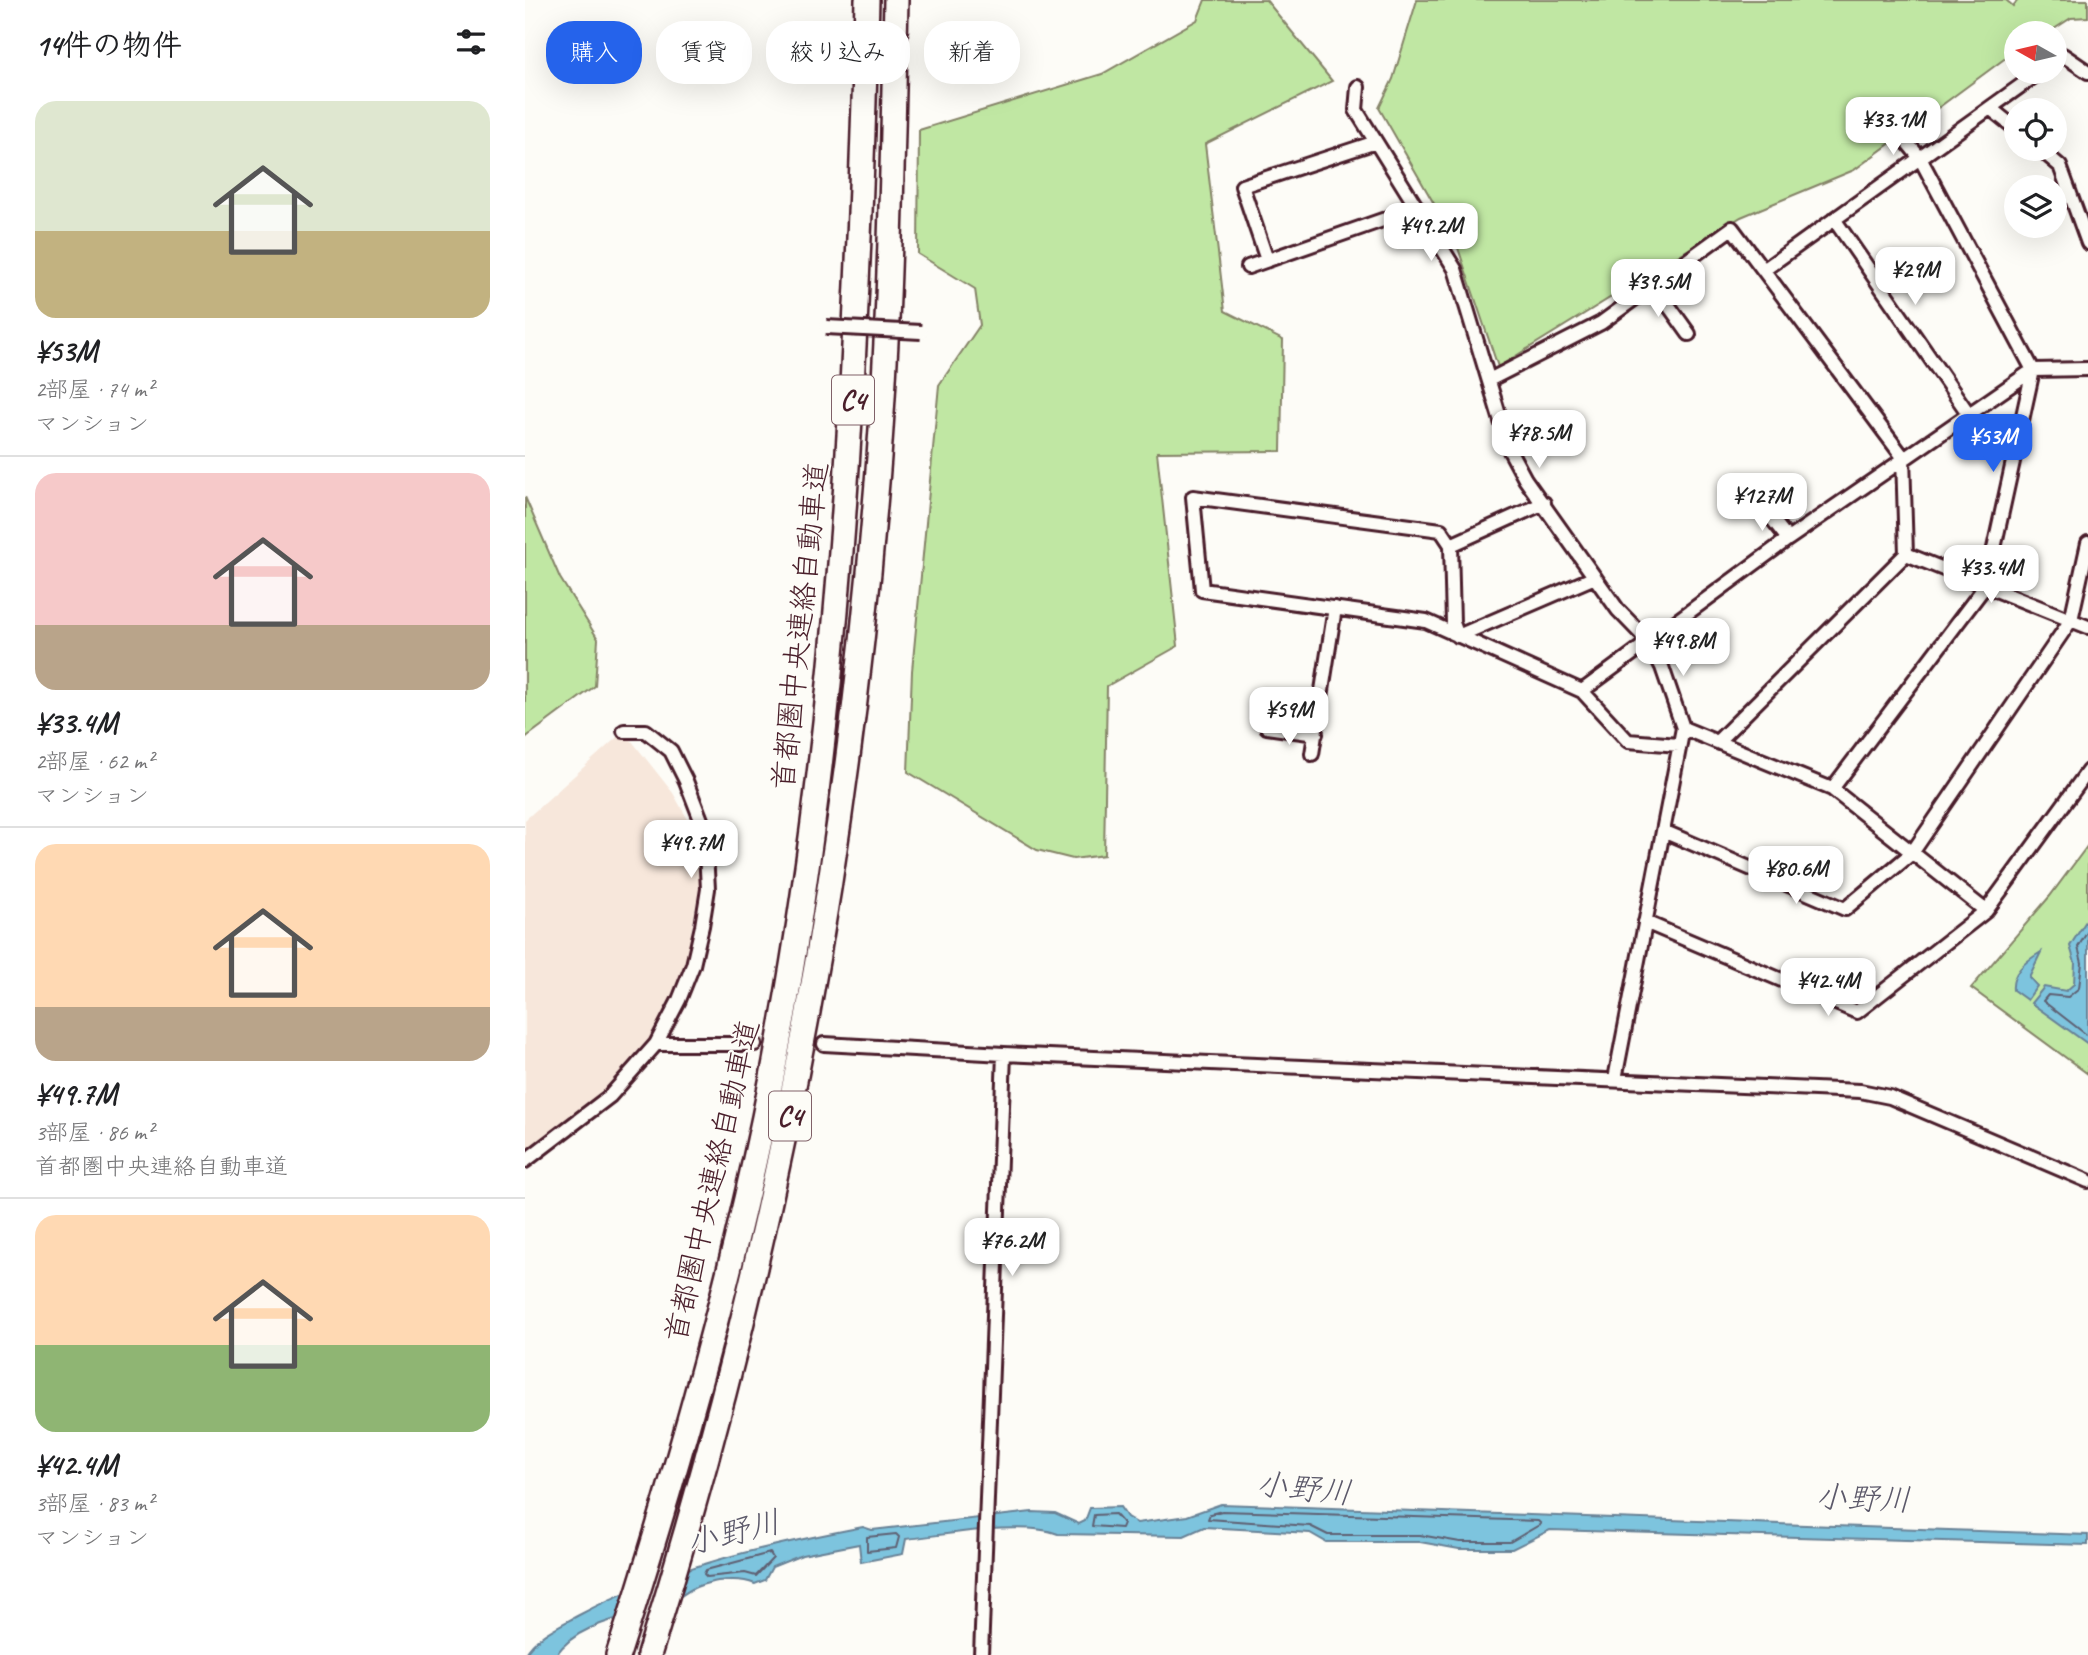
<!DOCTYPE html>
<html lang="ja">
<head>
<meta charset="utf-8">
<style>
	:root { --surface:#fff; --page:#f6f6f6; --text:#202124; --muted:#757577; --line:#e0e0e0; --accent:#2563eb }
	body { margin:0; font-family:Caveat,"Klee One",sans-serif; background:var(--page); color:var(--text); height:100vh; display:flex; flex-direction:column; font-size:26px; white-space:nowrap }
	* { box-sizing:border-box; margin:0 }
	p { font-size:23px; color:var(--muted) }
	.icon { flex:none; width:38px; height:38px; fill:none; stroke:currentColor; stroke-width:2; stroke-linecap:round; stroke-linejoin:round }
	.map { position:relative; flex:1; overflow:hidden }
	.drawer { display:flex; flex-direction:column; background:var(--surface); width:525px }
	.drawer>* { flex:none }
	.guide { position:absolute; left:21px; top:21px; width:665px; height:63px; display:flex; gap:14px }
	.needle { width:46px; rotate:278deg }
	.controls { position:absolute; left:1479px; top:21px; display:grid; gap:14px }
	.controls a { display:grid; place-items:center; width:63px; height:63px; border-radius:50%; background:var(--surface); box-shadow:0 7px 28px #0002; font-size:35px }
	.price { position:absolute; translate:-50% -60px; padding:0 16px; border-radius:14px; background:#fff; color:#222; font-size:23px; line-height:46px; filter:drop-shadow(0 2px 4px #0008) }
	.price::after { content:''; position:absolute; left:50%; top:42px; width:21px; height:16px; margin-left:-10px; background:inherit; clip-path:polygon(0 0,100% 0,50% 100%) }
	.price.active { background:var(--accent); color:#fff }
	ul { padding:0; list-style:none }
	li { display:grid; align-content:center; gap:14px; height:371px; padding:0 35px }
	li+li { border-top:2px solid var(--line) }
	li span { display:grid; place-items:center; height:217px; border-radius:21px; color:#555 }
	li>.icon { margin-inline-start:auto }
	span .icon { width:126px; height:126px; fill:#fffc; stroke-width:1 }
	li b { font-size:30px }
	h2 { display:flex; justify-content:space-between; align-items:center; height:84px; padding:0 35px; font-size:30px }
	.tag { padding:0 24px; border-radius:28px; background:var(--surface); box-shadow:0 7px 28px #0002; font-size:24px; line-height:63px }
	.tag.active { background:var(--accent); color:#fff }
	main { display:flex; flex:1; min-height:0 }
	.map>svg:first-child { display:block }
	.built { fill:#f7e7db }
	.green { fill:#c0e7a3; stroke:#858367; stroke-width:2 }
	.water { fill:#7dc4de; stroke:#698296; stroke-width:2 }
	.pier { fill:#fdfcf7 }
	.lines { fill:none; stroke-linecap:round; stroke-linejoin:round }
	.shore { stroke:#5e6173; stroke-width:2 }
	.street-tunnel { stroke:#d9d0ce; stroke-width:12; stroke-dasharray:12 6; stroke-linecap:butt }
	.street-casing { stroke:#4a1f2b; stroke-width:18 }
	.highway-casing { stroke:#4a1f2b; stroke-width:28 }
	.street { stroke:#fdfcf7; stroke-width:12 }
	.highway { stroke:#fdfcf7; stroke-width:23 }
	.street-bridge-casing { stroke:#4a1f2b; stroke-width:18; stroke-linecap:butt }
	.street-bridge { stroke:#fdfcf7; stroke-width:12 }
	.labels { text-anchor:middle; stroke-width:5; stroke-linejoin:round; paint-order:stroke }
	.shield { fill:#fdfcf7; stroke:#806168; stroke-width:2 }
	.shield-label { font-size:28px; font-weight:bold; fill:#4a1f2b }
	.street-label { font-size:30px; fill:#4a1f2b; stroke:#fdfcf7 }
	.water-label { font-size:32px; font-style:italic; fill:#5c596a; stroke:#fdfcf7 }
</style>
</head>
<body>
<main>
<section class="drawer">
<h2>14件の物件<svg class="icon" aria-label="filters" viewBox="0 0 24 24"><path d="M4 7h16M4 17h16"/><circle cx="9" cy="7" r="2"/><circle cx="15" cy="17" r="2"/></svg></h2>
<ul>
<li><span style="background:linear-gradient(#dfe7d0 60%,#c2b280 0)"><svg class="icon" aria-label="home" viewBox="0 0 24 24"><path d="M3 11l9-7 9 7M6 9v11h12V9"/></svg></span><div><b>¥53M</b><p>2部屋 · 74 m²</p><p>マンション</p></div></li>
<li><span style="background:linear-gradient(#f6c9c9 70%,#b9a48a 0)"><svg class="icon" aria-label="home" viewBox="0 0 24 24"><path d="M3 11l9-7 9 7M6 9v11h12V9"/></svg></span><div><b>¥33.4M</b><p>2部屋 · 62 m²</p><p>マンション</p></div></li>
<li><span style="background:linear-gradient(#ffd9b3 75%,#b9a48a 0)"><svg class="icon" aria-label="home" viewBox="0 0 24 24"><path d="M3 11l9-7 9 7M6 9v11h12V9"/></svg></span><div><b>¥49.7M</b><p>3部屋 · 86 m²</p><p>首都圏中央連絡自動車道</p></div></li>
<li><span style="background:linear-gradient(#ffd9b3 60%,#8fb573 0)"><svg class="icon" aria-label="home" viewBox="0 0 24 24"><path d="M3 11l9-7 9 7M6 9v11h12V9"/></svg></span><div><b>¥42.4M</b><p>3部屋 · 83 m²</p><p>マンション</p></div></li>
</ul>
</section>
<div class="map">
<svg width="1563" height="1655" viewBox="0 0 1563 1655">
	<rect width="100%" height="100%" fill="#fdfcf7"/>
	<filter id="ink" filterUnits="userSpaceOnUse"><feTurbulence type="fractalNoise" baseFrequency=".0143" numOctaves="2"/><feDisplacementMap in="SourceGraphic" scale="14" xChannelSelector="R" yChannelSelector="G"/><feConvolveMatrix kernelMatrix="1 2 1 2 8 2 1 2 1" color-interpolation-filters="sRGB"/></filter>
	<g filter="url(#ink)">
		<path class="built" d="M 99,731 L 148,793 L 181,852 L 154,1000 L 104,1072 L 0,1161 L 0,820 Z"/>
		<path class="green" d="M 680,0 L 741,0 L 807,81 L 680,144 L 700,311 L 758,340 L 756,451 L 632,452 L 653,646 L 582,686 L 579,855 L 548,859 L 512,850 L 383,772 L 387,671 L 414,385 L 455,325 L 450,289 L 393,254 L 394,130 L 577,74 L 672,20 Z
			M 892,0 L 1481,0 L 1488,6 L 1493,0 L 1563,0 L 1563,17 L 1546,18 L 1523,33 L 1497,26 L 1494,33 L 1491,33 L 1486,54 L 1329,170 L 1216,217 L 973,367 L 931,242 L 854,108 L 868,79 Z
			M 0,497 L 35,578 L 73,639 L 70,686 L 0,738 Z
			M 1563,845 L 1563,1074 L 1446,988 L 1525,896 Z"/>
		<path class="water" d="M 1563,918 L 1563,1044 L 1506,1003 L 1519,987 L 1541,991 L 1549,984 L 1550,963 L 1545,946 Z
			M 1516,952 L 1504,977 L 1512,986 L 1502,1000 L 1488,990 C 1486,972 1502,960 1516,952 Z
			M 696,1504 L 1563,1535 L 1563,1545 L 1025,1530 L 987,1549 L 934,1549 L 895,1542 L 801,1542 L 785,1533 L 679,1527 L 659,1536 L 533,1534 C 499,1520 420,1535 381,1539 L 378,1554 L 336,1562 L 334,1544 L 277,1555 L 247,1567 L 240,1580 L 230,1584 C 214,1577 188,1580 171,1587 C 161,1591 153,1600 143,1603 C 107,1617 54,1621 31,1655 L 0,1655 C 12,1635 32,1627 54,1615 C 143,1567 239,1546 338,1527 L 347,1530 L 507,1512 L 530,1513 L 554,1524 L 560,1521 L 565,1508 L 595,1507 L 602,1517 L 612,1523 L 662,1516 Z"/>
		<path class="pier" d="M 164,1565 L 152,1603 L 89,1623 L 100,1589 Z"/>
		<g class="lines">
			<path class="shore" d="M 1563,931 L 1553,947 L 1557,963 L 1554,988 L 1543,997 L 1523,995 L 1518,1001 L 1563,1036
				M 697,1511 L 1013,1521 L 1016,1524 L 985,1542 L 935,1542 L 895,1535 L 803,1535 L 785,1526 L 683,1519 L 685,1514 Z
				M 590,1514 L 598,1523 L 596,1528 L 567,1526 L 569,1515 Z
				M 371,1534 L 374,1537 L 371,1548 L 342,1551 L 342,1537 Z
				M 245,1553 L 248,1558 L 231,1576 L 220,1573 L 182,1577 L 179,1574 L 181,1570 Z"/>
			<path class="street-tunnel" d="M 230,1044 L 299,1044"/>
			<g class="street-casing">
				<path id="street" d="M 1530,61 L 1538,55 L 1563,72
					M 833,87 L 831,110 L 930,269 L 985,451 L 1000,479 L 1093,610 L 1124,642 L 1137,667 L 1158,728 L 1090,1079
					M 1465,108 L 1491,129
					M 1515,149 L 1535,166 L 1563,243
					M 1309,219 L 1443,413
					M 742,260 L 717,186 L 851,142
					M 723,267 L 892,208
					M 1240,269 L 1515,72
					M 1129,285 L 1164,334
					M 964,380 L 1076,323 L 1207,228 L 1378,457 L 1381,554 L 1192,742
					M 1019,503 L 926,545 L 916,530 L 668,497 L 677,590 L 901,621 L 1057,691 L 1103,741 L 1154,745
					M 1237,506 L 1263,539
					M 926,545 L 928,623 L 933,636 L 1070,577
					M 1381,554 L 1563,627
					M 1057,691 L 1263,539 L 1508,370 L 1563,369
					M 742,727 L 791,734
					M 1158,728 L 1307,789 L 1461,911 L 1563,771
					M 787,754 L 810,608
					M 1307,789 L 1461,585 L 1508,370 L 1395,158 L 1372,130
					M 1138,831 L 1320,909 L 1387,853 L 1546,620 L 1563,543
					M 1120,922 L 1332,1012 L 1461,911
					M 131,1044 L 230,1044
					M 299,1044 L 479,1054 L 1335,1091 L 1365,1097 L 1563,1181
					M 0,1161 L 85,1096 L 131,1044 L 154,1000 L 168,965 L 177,926 L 183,889 L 181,852 L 178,825 L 161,781 L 146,751 L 121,731 L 99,731
					M 456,1655 L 479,1054"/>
			</g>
			<g class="highway-casing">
				<path id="highway" d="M 93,1655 C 150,1478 201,1299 239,1117 C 315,750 332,373 342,0
					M 124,1655 C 242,1280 317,899 350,506 C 365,338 367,169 371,0"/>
			</g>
			<use href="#street" class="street"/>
			<use href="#highway" class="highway"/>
			<g class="street-bridge-casing">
				<path id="street-bridge" d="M 301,327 L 396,332"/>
			</g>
			<use href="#street-bridge" class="street-bridge"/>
		</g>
	</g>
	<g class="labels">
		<g class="shield">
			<rect x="307" y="375.5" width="42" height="49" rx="5"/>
			<rect x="244" y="1091.5" width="42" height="49" rx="5"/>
		</g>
		<g class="shield-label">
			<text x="328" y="410">C4</text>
			<text x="265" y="1126">C4</text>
		</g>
		<g class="street-label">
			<text transform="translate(275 626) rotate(-84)" y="10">首都圏中央連絡自動車道</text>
			<text transform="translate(187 1181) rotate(-77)" y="10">首都圏中央連絡自動車道</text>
		</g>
		<g class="water-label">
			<text transform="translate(779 1488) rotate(6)" y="11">小野川</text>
			<text transform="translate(1338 1498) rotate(2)" y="11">小野川</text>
			<text transform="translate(208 1532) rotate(-14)" y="11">小野川</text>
		</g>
	</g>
</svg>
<div class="controls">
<a><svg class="needle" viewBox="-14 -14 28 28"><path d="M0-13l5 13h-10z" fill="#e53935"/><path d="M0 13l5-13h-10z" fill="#757577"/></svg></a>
<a><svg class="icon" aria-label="locate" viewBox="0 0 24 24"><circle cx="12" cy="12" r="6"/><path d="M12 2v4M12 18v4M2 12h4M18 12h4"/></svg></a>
<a><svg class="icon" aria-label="layers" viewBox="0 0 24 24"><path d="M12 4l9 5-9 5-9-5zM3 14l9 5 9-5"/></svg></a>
</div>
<b class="price" style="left:1368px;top:157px">¥33.1M</b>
<b class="price" style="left:906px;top:263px">¥49.2M</b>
<b class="price" style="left:1390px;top:307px">¥29M</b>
<b class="price" style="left:1133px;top:319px">¥39.5M</b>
<b class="price" style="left:1014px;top:470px">¥78.5M</b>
<b class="price active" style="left:1468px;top:474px">¥53M</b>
<b class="price" style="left:1237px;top:533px">¥127M</b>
<b class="price" style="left:1466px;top:605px">¥33.4M</b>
<b class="price" style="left:1158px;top:678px">¥49.8M</b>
<b class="price" style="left:764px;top:747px">¥59M</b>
<b class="price" style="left:166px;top:880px">¥49.7M</b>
<b class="price" style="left:1271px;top:906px">¥80.6M</b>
<b class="price" style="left:1303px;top:1018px">¥42.4M</b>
<b class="price" style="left:487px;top:1278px">¥76.2M</b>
<div class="guide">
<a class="tag active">購入</a>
<a class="tag">賃貸</a>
<a class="tag">絞り込み</a>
<a class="tag">新着</a>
</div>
</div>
</main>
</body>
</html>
